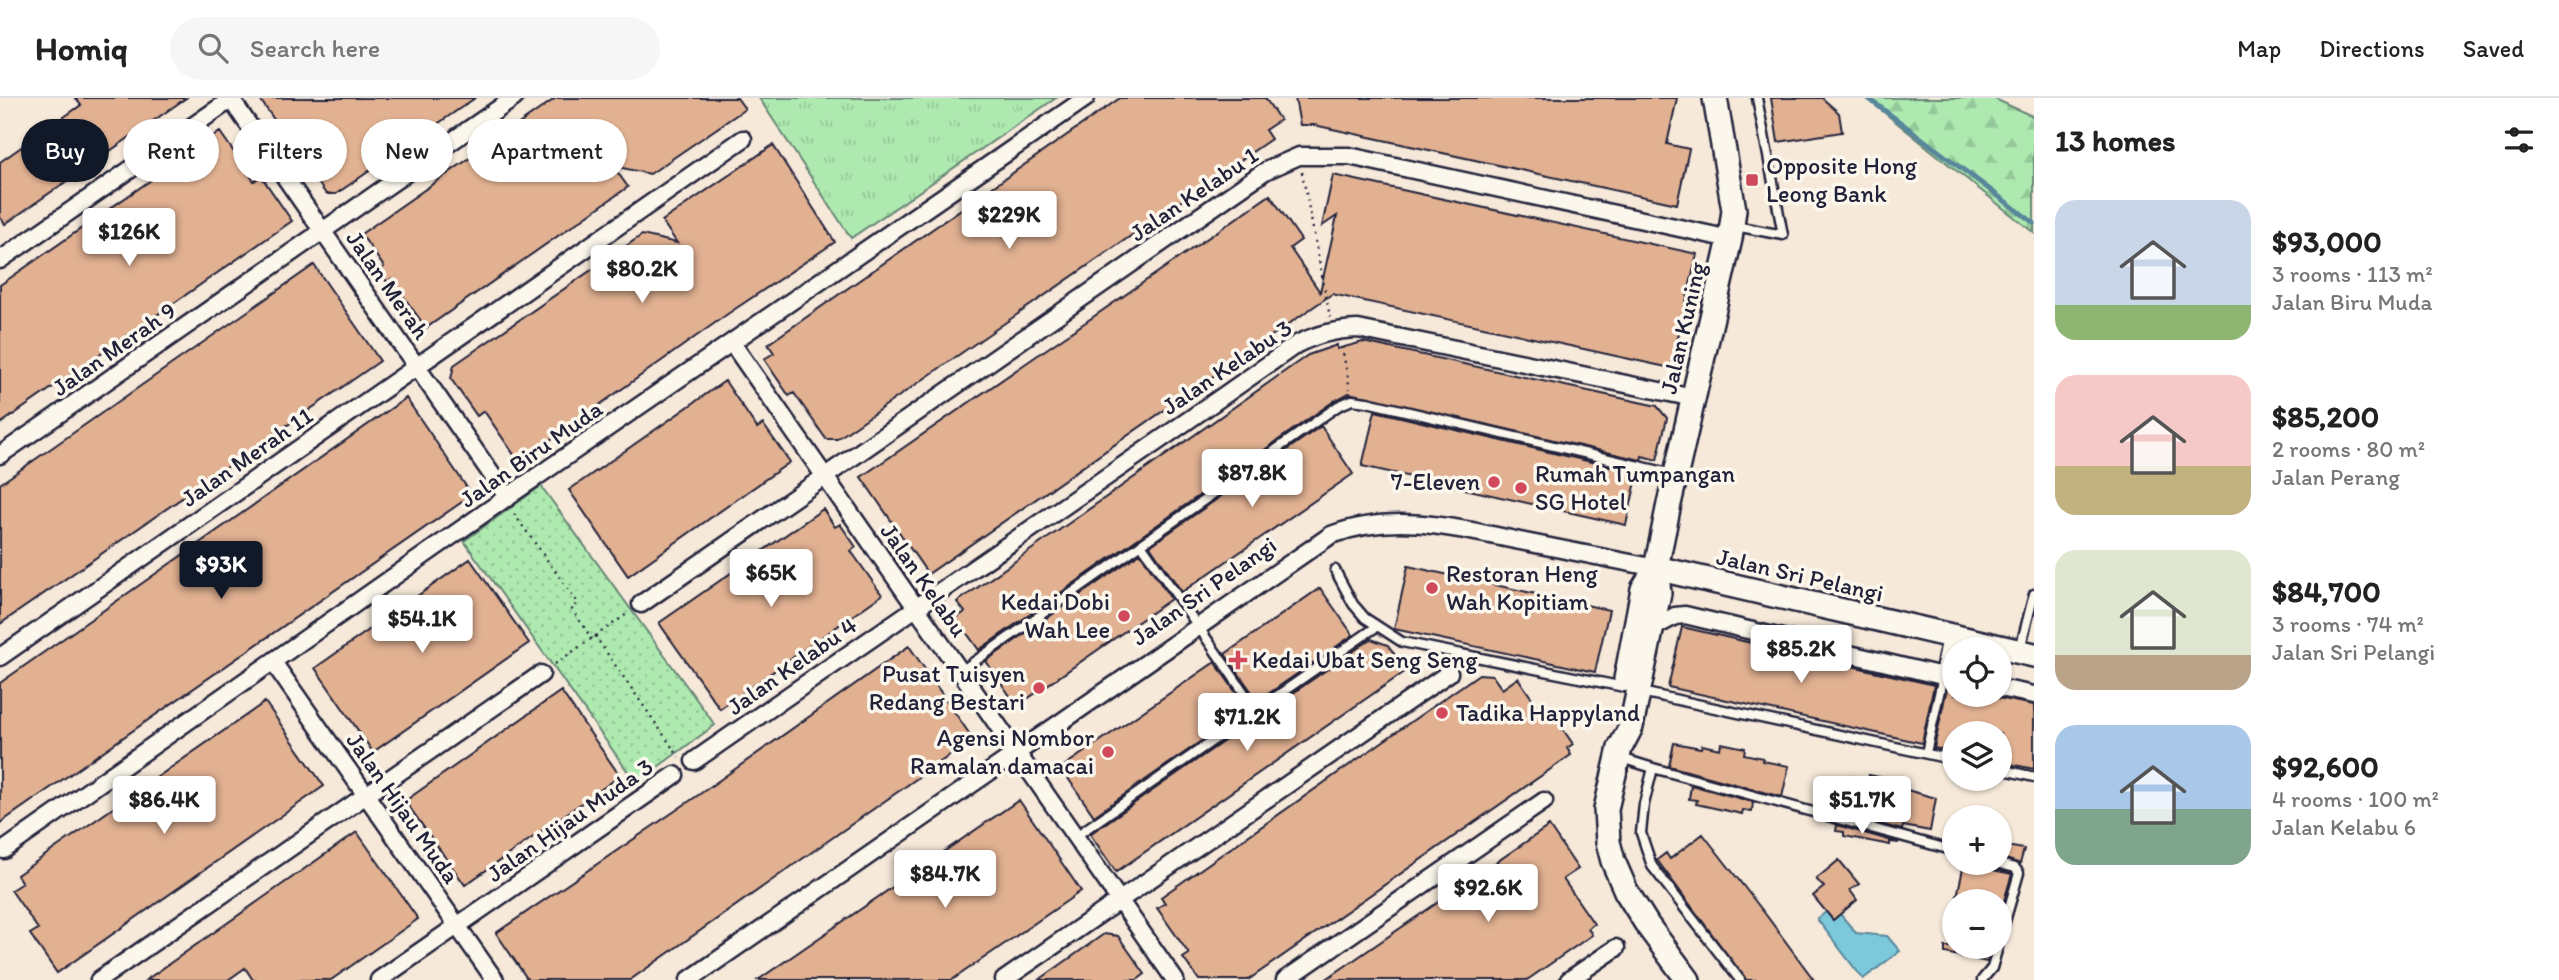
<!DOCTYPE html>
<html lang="en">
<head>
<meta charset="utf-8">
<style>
	:root { --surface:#fff; --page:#f6f6f6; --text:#222; --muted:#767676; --line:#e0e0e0; --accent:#111827 }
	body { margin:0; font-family:Itim,sans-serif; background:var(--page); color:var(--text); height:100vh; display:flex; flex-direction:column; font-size:26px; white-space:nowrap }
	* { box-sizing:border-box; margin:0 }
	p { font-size:23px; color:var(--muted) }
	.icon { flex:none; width:38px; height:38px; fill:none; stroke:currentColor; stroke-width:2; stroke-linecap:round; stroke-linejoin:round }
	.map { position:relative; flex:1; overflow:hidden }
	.details { display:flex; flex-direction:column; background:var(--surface); width:525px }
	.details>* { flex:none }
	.banner { position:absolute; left:21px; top:21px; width:665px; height:63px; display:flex; gap:14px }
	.buttons { position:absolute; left:1942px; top:539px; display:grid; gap:14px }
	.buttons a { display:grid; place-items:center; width:70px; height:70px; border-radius:50%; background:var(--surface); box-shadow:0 2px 5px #0004; font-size:35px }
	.price { position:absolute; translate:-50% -60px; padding:0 16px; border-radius:7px; background:#fff; color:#222; font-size:23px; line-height:46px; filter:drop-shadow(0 2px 4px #0008) }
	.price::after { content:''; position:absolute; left:50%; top:42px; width:21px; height:16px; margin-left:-10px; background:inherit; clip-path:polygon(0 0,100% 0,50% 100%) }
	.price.active { background:var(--accent); color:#fff }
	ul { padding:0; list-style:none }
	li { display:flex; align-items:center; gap:21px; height:175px; padding:0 21px }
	li span { display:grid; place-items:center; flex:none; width:196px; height:140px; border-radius:21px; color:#555 }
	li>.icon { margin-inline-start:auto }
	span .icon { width:84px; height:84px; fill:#fffc; stroke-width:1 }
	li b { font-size:30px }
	h2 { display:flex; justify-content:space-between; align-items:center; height:84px; padding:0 21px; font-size:30px }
	.tag { padding:0 24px; border-radius:32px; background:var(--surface); box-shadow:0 2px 5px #0004; font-size:24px; line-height:63px }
	.tag.active { background:var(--accent); color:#fff }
	header { display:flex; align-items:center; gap:42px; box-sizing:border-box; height:98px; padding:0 35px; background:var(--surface); border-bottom:2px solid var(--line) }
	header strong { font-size:33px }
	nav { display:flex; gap:38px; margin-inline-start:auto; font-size:24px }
	.search { width:490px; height:63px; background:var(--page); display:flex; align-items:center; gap:18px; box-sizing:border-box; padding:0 24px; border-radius:38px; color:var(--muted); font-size:26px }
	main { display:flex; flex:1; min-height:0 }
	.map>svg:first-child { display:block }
	.grass { fill:url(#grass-tufts); stroke:#688676; stroke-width:2 }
	.forest { fill:url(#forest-firs); stroke:#688676; stroke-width:2 }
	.park { fill:url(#park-dots); stroke:#688676; stroke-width:2 }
	.water { fill:#7cc9db; stroke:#58869b; stroke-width:2 }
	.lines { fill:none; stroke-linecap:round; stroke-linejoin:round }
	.stream { stroke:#58869b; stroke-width:5 }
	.building { fill:#e1b192; stroke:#22223b; stroke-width:2 }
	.lane-casing { stroke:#22223b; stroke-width:13 }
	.street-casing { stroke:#22223b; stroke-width:21 }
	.secondary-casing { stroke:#22223b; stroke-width:28 }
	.path { stroke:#22223b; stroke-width:2.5; stroke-dasharray:2 5; stroke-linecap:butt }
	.lane { stroke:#fbf7ec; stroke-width:8 }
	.street { stroke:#fbf7ec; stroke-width:16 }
	.secondary { stroke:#fbf7ec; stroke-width:23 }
	.poi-dot { fill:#d1495b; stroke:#fbf7ec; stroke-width:2.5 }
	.labels { text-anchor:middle; stroke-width:7; stroke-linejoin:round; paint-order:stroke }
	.poi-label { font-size:24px; fill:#22223b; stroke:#fbf7ec; text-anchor:start }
	.street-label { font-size:24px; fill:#22223b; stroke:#fbf7ec }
</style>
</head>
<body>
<header>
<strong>Homiq</strong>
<div class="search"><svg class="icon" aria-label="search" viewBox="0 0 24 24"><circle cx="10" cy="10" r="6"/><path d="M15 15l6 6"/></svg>Search here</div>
<nav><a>Map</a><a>Directions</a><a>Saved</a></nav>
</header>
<main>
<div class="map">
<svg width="2034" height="882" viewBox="0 0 2034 882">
	<defs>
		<pattern id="grass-tufts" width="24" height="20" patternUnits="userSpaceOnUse" patternTransform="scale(1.75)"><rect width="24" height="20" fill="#aeeab0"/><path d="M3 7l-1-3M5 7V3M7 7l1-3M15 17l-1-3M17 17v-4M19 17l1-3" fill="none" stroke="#95c898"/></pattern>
		<pattern id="forest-firs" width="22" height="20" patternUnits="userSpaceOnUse" patternTransform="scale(1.75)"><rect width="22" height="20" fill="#aeeab0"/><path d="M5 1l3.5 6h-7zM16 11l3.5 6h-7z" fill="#95c898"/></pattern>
		<pattern id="park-dots" width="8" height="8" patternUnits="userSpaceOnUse" patternTransform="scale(1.75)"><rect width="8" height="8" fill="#aeeab0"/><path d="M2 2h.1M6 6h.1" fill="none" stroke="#95c898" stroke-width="1.8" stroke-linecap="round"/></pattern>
	</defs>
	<rect width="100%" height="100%" fill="#f6e9da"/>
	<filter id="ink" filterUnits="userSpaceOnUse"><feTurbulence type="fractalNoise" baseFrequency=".0143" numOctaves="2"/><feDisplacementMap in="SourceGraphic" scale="14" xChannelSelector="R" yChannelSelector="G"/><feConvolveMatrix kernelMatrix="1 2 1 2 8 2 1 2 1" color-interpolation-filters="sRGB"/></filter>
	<g filter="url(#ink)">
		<path class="grass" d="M 759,0 L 1056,0 L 851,140 Z"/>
		<path class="forest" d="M 1866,0 L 1993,0 L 2034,19 L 2034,135 Z"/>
		<path class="park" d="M 541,388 L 715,627 L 636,685 L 464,443 Z"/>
		<path class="water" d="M 1826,814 L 1833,822 L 1840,816 L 1856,835 L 1887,838 L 1900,853 L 1863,881 L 1817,821 Z"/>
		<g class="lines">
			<path class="stream" d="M 1868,0 L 2034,125"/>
		</g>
		<path class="building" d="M 75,0 L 186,0 L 5,126 L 0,119 L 0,64 L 81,7 Z
			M 259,0 L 475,0 L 336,96 L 326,96 Z
			M 556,0 L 737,0 L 745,11 L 650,76 L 613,68 L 628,89 L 426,230 L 391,181 L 387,184 L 379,172 L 384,169 L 361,136 Z
			M 1120,0 L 1265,0 L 1280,22 L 1265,32 L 1271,41 L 1258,50 L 837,341 L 826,341 L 794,295 L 789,298 L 764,261 L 774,255 L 768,246 Z
			M 1295,0 L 1677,0 L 1667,46 L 1689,51 L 1677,106 L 1314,27 L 1300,27 Z
			M 1771,0 L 1822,0 L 1839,15 L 1842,34 L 1778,44 Z
			M 220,34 L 254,83 L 261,78 L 292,123 L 0,326 L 0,187 Z
			M 773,47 L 835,144 L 729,215 L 519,364 L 484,313 L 477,318 L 451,281 L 454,267 L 642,137 L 677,145 L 662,123 Z
			M 1333,77 L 1697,156 L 1671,270 L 1332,196 L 928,476 L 861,379 L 1270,97 L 1301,142 L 1290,150 L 1320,194 L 1337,118 L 1322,128 Z
			M 314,167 L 380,263 L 0,526 L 0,386 Z
			M 1363,244 L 1657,308 L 1667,320 L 1657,362 L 1642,358 L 1641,362 L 1349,295 L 1334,303 L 979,552 L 956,520 L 965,514 L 957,504 L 1308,257 L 1337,247 L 1337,251 Z
			M 725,283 L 757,330 L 763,326 L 790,364 L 628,478 L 569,392 Z
			M 406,300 L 472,397 L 0,725 L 0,585 Z
			M 1375,313 L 1638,375 L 1626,427 L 1362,368 Z
			M 1321,328 L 1353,376 L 1182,494 L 1150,448 Z
			M 823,411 L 835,429 L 840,426 L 856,449 L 851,453 L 882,497 L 720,611 L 659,525 Z
			M 1140,455 L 1171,501 L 1017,608 L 986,563 Z
			M 470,461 L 529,545 L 373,654 L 315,570 Z
			M 1408,468 L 1609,512 L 1595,574 L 1394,531 Z
			M 1320,490 L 1353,537 L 1258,603 L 1225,556 Z
			M 1682,529 L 1934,587 L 1922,645 L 1668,589 Z
			M 1371,541 L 1388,547 L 1406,573 L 1116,774 L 1090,736 Z
			M 909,548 L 973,641 L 630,882 L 528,882 L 496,835 L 697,698 Z
			M 1215,564 L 1247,611 L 1094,718 L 1061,670 Z
			M 1479,576 L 1492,577 L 1502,591 L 1518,580 L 1539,611 L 1546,607 L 1573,646 L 1567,650 L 1571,657 L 1248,882 L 1199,882 L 1183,860 L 1189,856 L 1157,810 L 1165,805 L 1161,799 Z
			M 1947,590 L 1955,591 L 1955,597 L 1992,597 L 1998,600 L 2034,607 L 2034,671 L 2000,664 L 2000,635 L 1955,635 L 1955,654 L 1934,650 Z
			M 561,593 L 620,678 L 465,787 L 405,703 Z
			M 265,604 L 324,688 L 57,875 L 30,836 L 38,831 L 11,792 L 22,785 L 17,777 Z
			M 1674,645 L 1701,650 L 1702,647 L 1720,651 L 1721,645 L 1745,650 L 1744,656 L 1763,660 L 1762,663 L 1789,668 L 1782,699 L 1669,668 Z
			M 1822,677 L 1848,682 L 1849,678 L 1868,682 L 1869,677 L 1893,682 L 1892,688 L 1936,700 L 1930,733 L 1903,728 L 1902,732 L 1815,708 Z
			M 1691,687 L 1753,704 L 1752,713 L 1743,712 L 1742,716 L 1696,706 L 1697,702 L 1689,701 Z
			M 1019,702 L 1081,793 L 1064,805 L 952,882 L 758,882 Z
			M 1837,727 L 1899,745 L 1890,744 L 1890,747 L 1844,738 L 1844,734 L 1836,733 Z
			M 1549,728 L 1578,771 L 1563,781 L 1594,826 L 1588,830 L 1592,837 L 1527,882 L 1325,882 Z
			M 357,734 L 418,821 L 331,882 L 253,882 L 245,870 L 228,882 L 146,882 Z
			M 1703,736 L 1766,817 L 1814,882 L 1746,882 L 1657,762 L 1666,755 L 1670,761 Z
			M 2000,747 L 2024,751 L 2020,766 L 2000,759 Z
			M 1839,762 L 1859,786 L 1850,792 L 1857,802 L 1833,822 L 1813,798 L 1824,789 L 1816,781 Z
			M 1964,766 L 2012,776 L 2000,816 L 2000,803 L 1956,803 Z
			M 1104,836 L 1118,838 L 1145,876 L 1137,882 L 1039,882 Z
			M 1945,849 L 1991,849 L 1987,864 L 1945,855 Z"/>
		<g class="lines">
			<g class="lane-casing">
				<path id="lane" d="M 1735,128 L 1783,137 L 1757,0
					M 1141,446 L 1256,612
					M 1335,472 L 1353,506 L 1365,520 L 1402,544 L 1624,589
					M 2020,551 L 2034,496
					M 961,573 L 1338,308 L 1352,302 L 1367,304 L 1673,376
					M 1641,594 L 1955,662
					M 1926,655 L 1943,578
					M 1621,660 L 1653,670
					M 2000,671 L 2034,679
					M 1076,738 L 1376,529
					M 1996,765 L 2015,770 L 2019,775 L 2000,841
					M 1740,882 L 1652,768 L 1641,735 L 1644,706 L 1653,670 L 1955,753
					M 1982,882 L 1992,870 L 1998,849"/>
			</g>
			<g class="street-casing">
				<path id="street" d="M 230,0 L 508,400
					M 0,162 L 233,0
					M 732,245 L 1175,882
					M 0,357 L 514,0
					M 641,506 L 1265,73 L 1299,58 L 1349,58 L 1730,141
					M 1651,531 L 1675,518 L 1685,517 L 1955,581
					M 0,559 L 743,41
					M 273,564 L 495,882
					M 1943,578 L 1951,539
					M 2000,590 L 2034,597
					M 694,663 C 895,523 1098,387 1297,246 C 1318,236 1335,232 1358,231 L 1694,300
					M 4,752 L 503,402 L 1086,0
					M 99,882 L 541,576
					M 379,882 L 675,677
					M 689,882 L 1331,437 C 1394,413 1456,430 1520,443 C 1565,452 1611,461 1656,470
					M 1004,882 L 1449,575
					M 1285,882 L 1544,703
					M 1569,882 L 1616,850"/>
			</g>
			<g class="secondary-casing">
				<path id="secondary" d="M 1656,470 L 2034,557
					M 1626,581 L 1643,491 L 1656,470
					M 1688,882 L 1648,828 L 1626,793 L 1613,763 L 1608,744 L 1606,711 L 1620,650 L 1631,629 L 1659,495 L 1656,470 L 1669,406 L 1730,141 L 1734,112 L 1715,0"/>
			</g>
			<path class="path" d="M 1302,74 L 1330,219
				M 1342,249 L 1350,291
				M 514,416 L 578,505 L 571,510 L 592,541
				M 595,538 L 679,659
				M 555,566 L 627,516"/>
			<use href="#lane" class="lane"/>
			<use href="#street" class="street"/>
			<use href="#secondary" class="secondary"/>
		</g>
	</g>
	<g class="poi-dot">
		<rect x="1745" y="75" width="14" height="14" rx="3.5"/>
		<circle cx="1494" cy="384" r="7"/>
		<circle cx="1521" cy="390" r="7"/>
		<circle cx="1432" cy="490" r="7"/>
		<circle cx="1124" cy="518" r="7"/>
		<path d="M1234.5 551.5h7v7h7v7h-7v7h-7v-7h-7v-7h7z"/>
		<circle cx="1039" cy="590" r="7"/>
		<circle cx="1442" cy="615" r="7"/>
		<circle cx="1108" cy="654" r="7"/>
	</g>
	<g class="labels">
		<g class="poi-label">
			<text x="1766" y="76">Opposite Hong<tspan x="1766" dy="28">Leong Bank</tspan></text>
			<text x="1535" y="384">Rumah Tumpangan<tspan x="1535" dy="28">SG Hotel</tspan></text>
			<text x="1480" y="392" text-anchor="end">7-Eleven</text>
			<text x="1446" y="484">Restoran Heng<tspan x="1446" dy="28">Wah Kopitiam</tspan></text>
			<text x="1110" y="512" text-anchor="end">Kedai Dobi<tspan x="1110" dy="28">Wah Lee</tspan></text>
			<text x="1252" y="570">Kedai Ubat Seng Seng</text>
			<text x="1025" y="584" text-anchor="end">Pusat Tuisyen<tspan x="1025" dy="28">Redang Bestari</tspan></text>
			<text x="1456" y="623">Tadika Happyland</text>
			<text x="1094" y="648" text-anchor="end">Agensi Nombor<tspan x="1094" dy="28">Ramalan damacai</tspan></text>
		</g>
		<g class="street-label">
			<text transform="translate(1194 96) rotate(-34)" y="8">Jalan Kelabu 1</text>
			<text transform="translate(388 187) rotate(55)" y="8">Jalan Merah</text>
			<text transform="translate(1683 230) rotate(-77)" y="8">Jalan Kuning</text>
			<text transform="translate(114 251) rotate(-35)" y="8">Jalan Merah 9</text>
			<text transform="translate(1227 269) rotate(-34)" y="8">Jalan Kelabu 3</text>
			<text transform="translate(531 356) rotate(-35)" y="8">Jalan Biru Muda</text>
			<text transform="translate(247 359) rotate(-35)" y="8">Jalan Merah 11</text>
			<text transform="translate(1800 477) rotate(13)" y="8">Jalan Sri Pelangi</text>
			<text transform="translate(924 482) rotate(55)" y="8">Jalan Kelabu</text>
			<text transform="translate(1204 493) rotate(-35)" y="8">Jalan Sri Pelangi</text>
			<text transform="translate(792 568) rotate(-35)" y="8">Jalan Kelabu 4</text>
			<text transform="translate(403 710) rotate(55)" y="8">Jalan Hijau Muda</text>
			<text transform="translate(570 722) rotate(-35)" y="8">Jalan Hijau Muda 3</text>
		</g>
	</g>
</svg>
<div class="buttons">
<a><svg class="icon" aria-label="locate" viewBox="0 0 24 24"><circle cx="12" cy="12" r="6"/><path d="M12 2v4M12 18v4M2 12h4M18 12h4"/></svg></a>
<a><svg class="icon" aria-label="layers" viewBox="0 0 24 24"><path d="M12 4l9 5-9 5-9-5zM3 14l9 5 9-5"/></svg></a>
<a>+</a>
<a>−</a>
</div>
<b class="price" style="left:1009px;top:153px">$229K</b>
<b class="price" style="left:129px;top:170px">$126K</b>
<b class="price" style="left:642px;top:207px">$80.2K</b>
<b class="price" style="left:1252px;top:411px">$87.8K</b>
<b class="price active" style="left:221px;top:503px">$93K</b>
<b class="price" style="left:771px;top:511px">$65K</b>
<b class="price" style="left:422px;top:557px">$54.1K</b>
<b class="price" style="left:1801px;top:587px">$85.2K</b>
<b class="price" style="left:1247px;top:655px">$71.2K</b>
<b class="price" style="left:164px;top:738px">$86.4K</b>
<b class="price" style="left:1862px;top:738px">$51.7K</b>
<b class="price" style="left:945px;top:812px">$84.7K</b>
<b class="price" style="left:1488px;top:826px">$92.6K</b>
<div class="banner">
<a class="tag active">Buy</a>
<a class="tag">Rent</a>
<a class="tag">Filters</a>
<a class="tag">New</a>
<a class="tag">Apartment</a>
</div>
</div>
<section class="details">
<h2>13 homes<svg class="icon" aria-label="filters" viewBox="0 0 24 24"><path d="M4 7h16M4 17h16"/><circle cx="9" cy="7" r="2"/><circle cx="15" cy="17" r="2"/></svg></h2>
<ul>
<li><span style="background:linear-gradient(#c9d6e8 75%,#8fb573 0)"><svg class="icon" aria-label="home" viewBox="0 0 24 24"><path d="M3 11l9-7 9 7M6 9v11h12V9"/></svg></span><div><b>$93,000</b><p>3 rooms · 113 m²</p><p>Jalan Biru Muda</p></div></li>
<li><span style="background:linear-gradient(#f6c9c9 65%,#c2b280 0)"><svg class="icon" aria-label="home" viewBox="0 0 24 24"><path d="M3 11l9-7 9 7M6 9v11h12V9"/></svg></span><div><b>$85,200</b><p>2 rooms · 80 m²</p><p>Jalan Perang</p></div></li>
<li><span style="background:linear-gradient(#dfe7d0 75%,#b9a48a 0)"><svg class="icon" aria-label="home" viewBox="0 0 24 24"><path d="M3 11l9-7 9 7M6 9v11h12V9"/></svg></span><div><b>$84,700</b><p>3 rooms · 74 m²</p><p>Jalan Sri Pelangi</p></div></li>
<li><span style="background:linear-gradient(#a9c7e8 60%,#7fa58c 0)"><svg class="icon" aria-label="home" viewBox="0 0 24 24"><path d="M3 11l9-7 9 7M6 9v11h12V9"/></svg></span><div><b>$92,600</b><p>4 rooms · 100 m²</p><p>Jalan Kelabu 6</p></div></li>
</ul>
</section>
</main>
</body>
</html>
